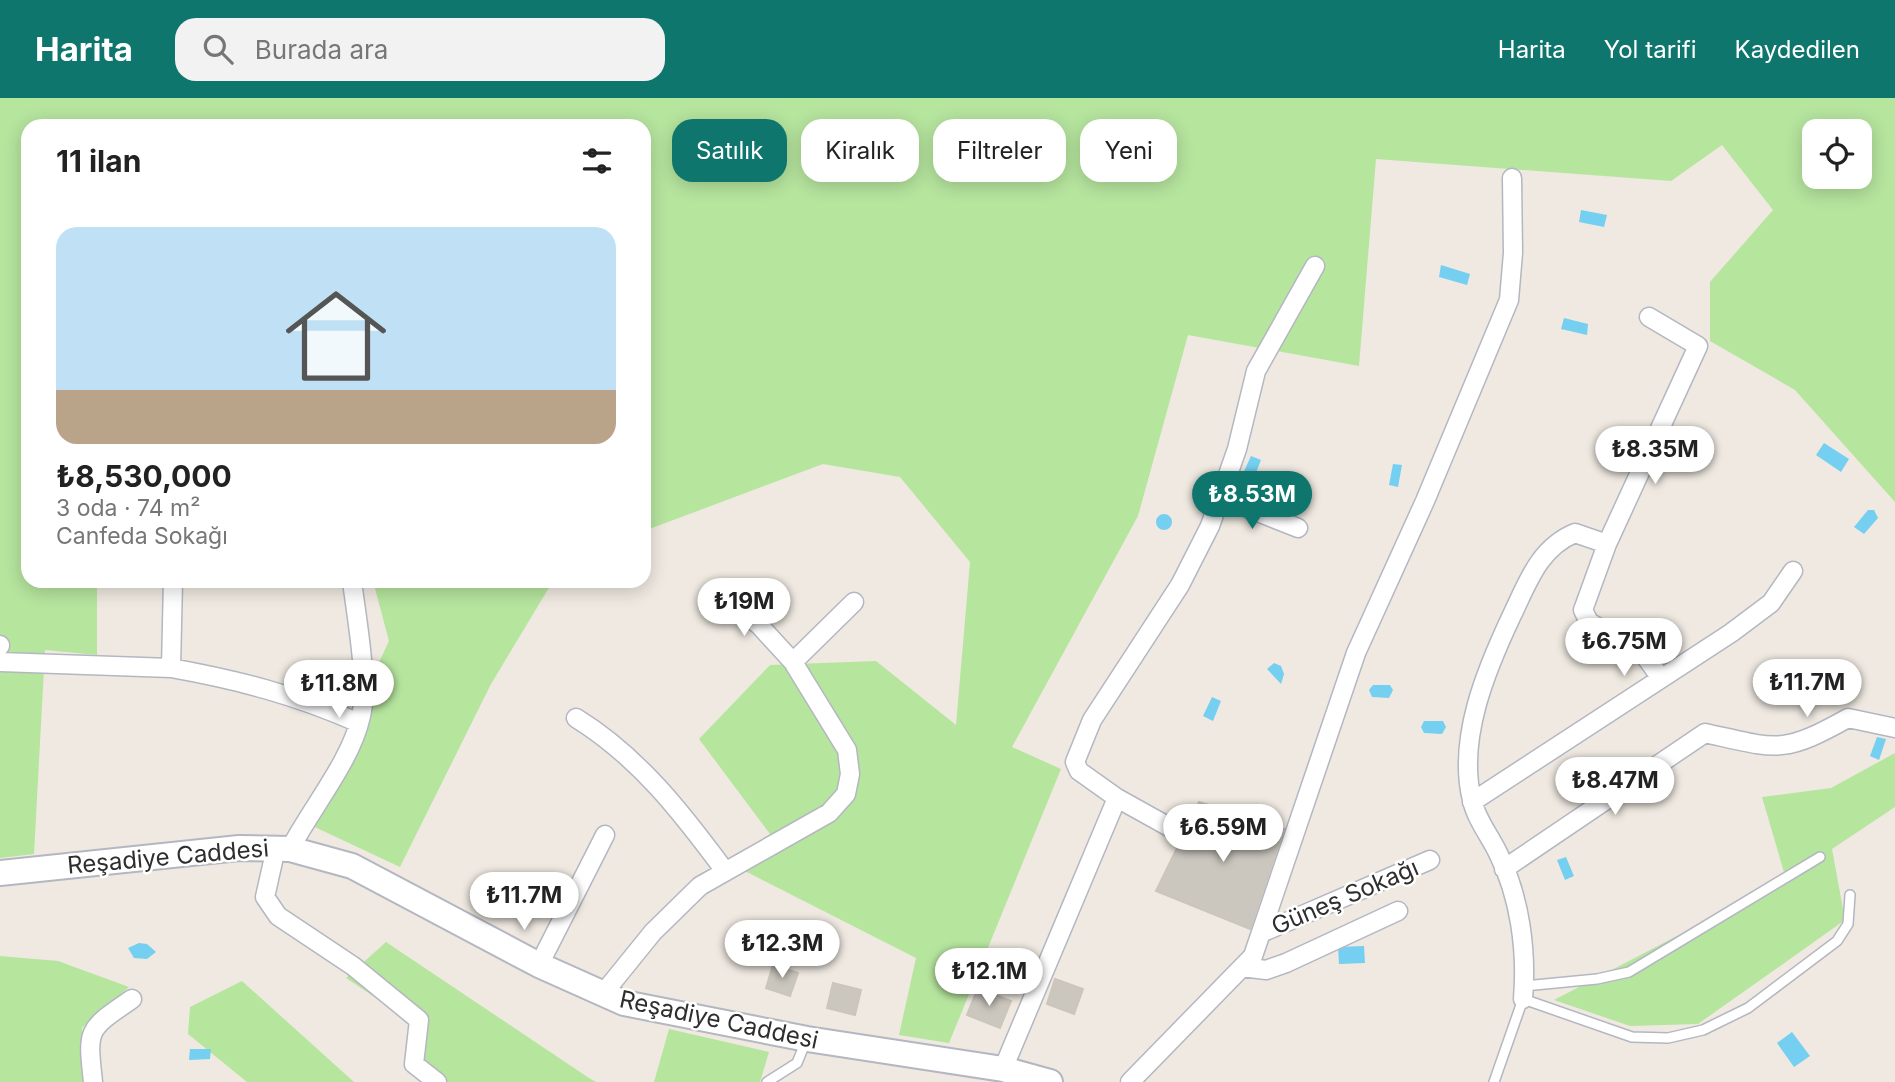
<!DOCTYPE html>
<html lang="tr">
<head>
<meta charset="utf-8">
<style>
	:root { --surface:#fff; --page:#f2f2f2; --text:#222; --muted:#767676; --accent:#0f766e }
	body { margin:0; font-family:Inter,sans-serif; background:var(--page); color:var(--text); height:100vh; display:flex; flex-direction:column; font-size:26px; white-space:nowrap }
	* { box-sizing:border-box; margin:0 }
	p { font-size:23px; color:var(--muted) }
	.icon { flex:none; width:38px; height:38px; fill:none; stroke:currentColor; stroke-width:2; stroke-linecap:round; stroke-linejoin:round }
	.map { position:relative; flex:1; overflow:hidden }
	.panel { position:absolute; left:21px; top:21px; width:630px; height:469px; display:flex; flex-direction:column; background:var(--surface); border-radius:21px; box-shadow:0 4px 18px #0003 }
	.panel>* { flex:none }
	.guide { position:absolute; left:672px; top:21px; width:665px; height:63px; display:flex; gap:14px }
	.buttons { position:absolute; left:1802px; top:21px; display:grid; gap:14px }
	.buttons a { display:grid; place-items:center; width:70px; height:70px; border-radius:14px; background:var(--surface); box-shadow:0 4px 18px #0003; font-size:35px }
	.price { position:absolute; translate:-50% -60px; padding:0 16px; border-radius:24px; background:#fff; color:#222; font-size:23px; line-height:46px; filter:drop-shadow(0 2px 4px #0008) }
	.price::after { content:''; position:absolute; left:50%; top:42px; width:21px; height:16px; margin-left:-10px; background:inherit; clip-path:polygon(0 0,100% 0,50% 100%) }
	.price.active { background:var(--accent); color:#fff }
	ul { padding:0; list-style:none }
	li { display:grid; align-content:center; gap:14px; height:371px; padding:0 35px }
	li span { display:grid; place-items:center; height:217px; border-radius:21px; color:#555 }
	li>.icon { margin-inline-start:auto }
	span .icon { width:126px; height:126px; fill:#fffc; stroke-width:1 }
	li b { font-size:30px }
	h2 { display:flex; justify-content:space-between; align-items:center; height:84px; padding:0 35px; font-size:30px }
	.pill { padding:0 24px; border-radius:21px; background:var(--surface); box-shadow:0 4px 18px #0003; font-size:24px; line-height:63px }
	.pill.active { background:var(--accent); color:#fff }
	header { display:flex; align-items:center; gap:42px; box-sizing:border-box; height:98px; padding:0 35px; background:var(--accent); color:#fff }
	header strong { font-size:33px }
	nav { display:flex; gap:38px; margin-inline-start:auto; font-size:24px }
	.search { width:490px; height:63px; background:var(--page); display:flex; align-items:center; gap:18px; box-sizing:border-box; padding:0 24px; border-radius:21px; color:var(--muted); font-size:26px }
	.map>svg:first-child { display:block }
	.green { fill:#b6e59e; fill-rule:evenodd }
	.water { fill:#75cff0 }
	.building { fill:#cbc7bf; stroke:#cbc5ba; stroke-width:2 }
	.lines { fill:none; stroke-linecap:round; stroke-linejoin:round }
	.lane-casing { stroke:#b4b7c1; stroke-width:12 }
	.street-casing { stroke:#b4b7c1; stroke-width:21 }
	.secondary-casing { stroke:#b4b7c1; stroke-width:28 }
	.lane { stroke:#fff; stroke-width:9 }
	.street { stroke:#fff; stroke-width:18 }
	.secondary { stroke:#fff; stroke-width:24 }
	.labels { text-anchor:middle; stroke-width:5; stroke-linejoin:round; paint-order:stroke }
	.street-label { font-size:24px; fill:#2e2e2e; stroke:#fff }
</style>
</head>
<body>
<header>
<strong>Harita</strong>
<div class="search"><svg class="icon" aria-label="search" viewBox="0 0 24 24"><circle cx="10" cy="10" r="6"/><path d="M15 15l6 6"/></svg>Burada ara</div>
<nav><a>Harita</a><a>Yol tarifi</a><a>Kaydedilen</a></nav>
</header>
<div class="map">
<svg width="1895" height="984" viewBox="0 0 1895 984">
	<rect width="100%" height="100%" fill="#efe9e1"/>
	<path class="green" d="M 0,0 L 1895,0 L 1895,404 L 1795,292 L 1710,243 L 1710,184 L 1773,112 L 1722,47 L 1671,83 L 1376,61 L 1359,268 L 1188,237 L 1138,418 L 1012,649 L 1061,671 L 949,945 L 899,937 L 916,860 L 731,766 L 770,736 L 699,641 L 770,567 L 876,563 L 956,627 L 970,464 L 900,379 L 823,366 L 644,433 L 644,28 L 28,28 L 28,483 L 97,483 L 97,557 L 45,552 L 34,756 L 0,760 ZM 1815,33 L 1860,33 L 1860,79 L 1815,79 Z
		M 373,483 L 553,483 L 491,586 L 400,769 L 304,724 L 389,543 Z
		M 1895,655 L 1895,709 L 1832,751 L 1845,822 L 1698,926 L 1630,928 L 1554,902 L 1786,781 L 1762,699 L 1831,690 Z
		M 386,844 L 589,980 L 596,984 L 439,984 L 421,969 L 427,934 L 346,880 Z
		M 0,858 L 58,863 L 129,889 L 82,930 L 88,984 L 0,984 Z
		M 242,883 L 354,984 L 247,984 L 188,936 L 190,909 Z
		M 669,931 L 769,954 L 760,984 L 654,984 Z"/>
	<path class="water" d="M 1581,112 L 1607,117 L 1604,129 L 1579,124 Z
		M 1441,167 L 1470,176 L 1467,187 L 1439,179 Z
		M 1564,220 L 1588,226 L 1587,237 L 1561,231 Z
		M 1824,345 L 1849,361 L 1841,374 L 1816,357 Z
		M 1251,358 L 1261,362 L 1252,385 L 1246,385 L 1241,380 Z
		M 1393,366 L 1402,367 L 1398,389 L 1389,387 Z
		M 1868,412 L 1874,412 L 1878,420 L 1864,436 L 1854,429 Z
		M1156 424a8 8 0 1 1 16 0a8 8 0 1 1-16 0Z
		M 1274,565 L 1281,568 L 1284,576 L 1281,586 L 1267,571 Z
		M 1373,587 L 1390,587 L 1393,592 L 1389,600 L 1372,599 L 1369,592 Z
		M 1212,599 L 1221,603 L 1213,623 L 1203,618 Z
		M 1424,623 L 1443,623 L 1446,629 L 1442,636 L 1424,635 L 1421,629 Z
		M 1877,639 L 1886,641 L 1879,662 L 1870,658 Z
		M 1566,759 L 1574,778 L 1565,782 L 1557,762 Z
		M 139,845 L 147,846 L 156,854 L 147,861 L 134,860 L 128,850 Z
		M 1364,848 L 1365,865 L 1339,866 L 1338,849 Z
		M 1792,934 L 1810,958 L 1794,969 L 1777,945 Z
		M 190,951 L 211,951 L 210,961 L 189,962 Z"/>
	<path class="building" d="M 1199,704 L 1284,731 L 1250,831 L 1156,793 L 1179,746 L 1190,740 L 1188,727 Z
		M 773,867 L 798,875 L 790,898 L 766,890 Z
		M 1055,881 L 1083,891 L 1074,916 L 1047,906 Z
		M 833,885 L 861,892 L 855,917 L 827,910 Z
		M 978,890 L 1011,903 L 1000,930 L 967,917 Z"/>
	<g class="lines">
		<g class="lane-casing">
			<path id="lane" d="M 1524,888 L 1597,881 L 1629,874 L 1820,759
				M 767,984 L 797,965 L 806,943
				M 1494,984 L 1523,901 L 1632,939 L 1668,940 L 1703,932 L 1748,910 L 1837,843 L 1848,826 L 1850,797"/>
		</g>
		<g class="street-casing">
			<path id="street" d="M 1649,219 L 1698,248 L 1607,446 L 1583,512 L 1589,524 L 1645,558 L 1660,579
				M 1220,399 L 1298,430
				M 173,483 L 171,570 C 238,582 296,597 359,625
				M 716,493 L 759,527 L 793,564
				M 0,547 L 0,548
				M 0,564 L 171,570
				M 576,620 C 639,659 682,715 725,773
				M 1117,700 L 1180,735
				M 1472,704 L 1731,535 L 1771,505 L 1793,473
				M 276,750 L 265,799 L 278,818 L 353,868 L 419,922 L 414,966 L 437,984
				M 290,751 C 312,709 351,663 361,618 C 369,587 356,516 352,483
				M 1504,771 L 1705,635 C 1777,651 1782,657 1848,620 L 1895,630
				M 1261,835 L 1430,762
				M 539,867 L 605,737
				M 1242,869 L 1266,872 L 1286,865 L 1398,813
				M 602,897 L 653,834 L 700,788 L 829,715 L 846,696 L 850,676 L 847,652 L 793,564 L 854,504
				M 1523,901 C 1527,852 1520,799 1498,755 C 1490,738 1476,721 1472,702 C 1457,641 1486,572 1512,517 C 1528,484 1539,450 1575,435 L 1607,446
				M 1003,971 L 1117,700 L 1079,673 L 1075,664 L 1092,622 L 1180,487 L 1210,428 L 1237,351 L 1256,273 L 1315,168
				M 93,984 C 87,930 87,932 132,901
				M 1130,984 L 1253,858 L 1356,555 L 1425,403 L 1509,202 L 1513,155 L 1512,80"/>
		</g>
		<g class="secondary-casing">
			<path id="secondary" d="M 0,775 L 239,750 L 290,751 L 352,768 L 539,867 L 624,905 L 807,941 L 1003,971 L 1050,984"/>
		</g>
		<use href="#lane" class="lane"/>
		<use href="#street" class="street"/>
		<use href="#secondary" class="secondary"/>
	</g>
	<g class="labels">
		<g class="street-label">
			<text transform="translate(168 759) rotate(-5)" y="8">Reşadiye Caddesi</text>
			<text transform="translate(1345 799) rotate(-23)" y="8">Güneş Sokağı</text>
			<text transform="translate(719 922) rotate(12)" y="8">Reşadiye Caddesi</text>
		</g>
	</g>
</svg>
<div class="buttons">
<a><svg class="icon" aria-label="locate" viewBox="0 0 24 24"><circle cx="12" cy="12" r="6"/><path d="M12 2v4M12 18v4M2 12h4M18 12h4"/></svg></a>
</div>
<b class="price" style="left:1655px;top:388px">₺8.35M</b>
<b class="price active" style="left:1252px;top:433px">₺8.53M</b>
<b class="price" style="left:744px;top:540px">₺19M</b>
<b class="price" style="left:1624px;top:580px">₺6.75M</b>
<b class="price" style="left:1807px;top:621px">₺11.7M</b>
<b class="price" style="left:339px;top:622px">₺11.8M</b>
<b class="price" style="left:1615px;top:719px">₺8.47M</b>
<b class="price" style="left:1223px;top:766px">₺6.59M</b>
<b class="price" style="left:524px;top:834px">₺11.7M</b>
<b class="price" style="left:782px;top:882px">₺12.3M</b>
<b class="price" style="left:989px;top:910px">₺12.1M</b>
<div class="guide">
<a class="pill active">Satılık</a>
<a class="pill">Kiralık</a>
<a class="pill">Filtreler</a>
<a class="pill">Yeni</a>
</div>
<section class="panel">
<h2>11 ilan<svg class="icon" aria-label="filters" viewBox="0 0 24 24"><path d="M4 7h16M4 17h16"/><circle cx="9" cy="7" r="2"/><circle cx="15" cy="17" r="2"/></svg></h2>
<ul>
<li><span style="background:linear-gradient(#bfe0f5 75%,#b9a48a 0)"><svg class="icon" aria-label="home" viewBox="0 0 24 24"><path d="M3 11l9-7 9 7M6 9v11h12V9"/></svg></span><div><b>₺8,530,000</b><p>3 oda · 74 m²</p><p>Canfeda Sokağı</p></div></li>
</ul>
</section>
</div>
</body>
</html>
